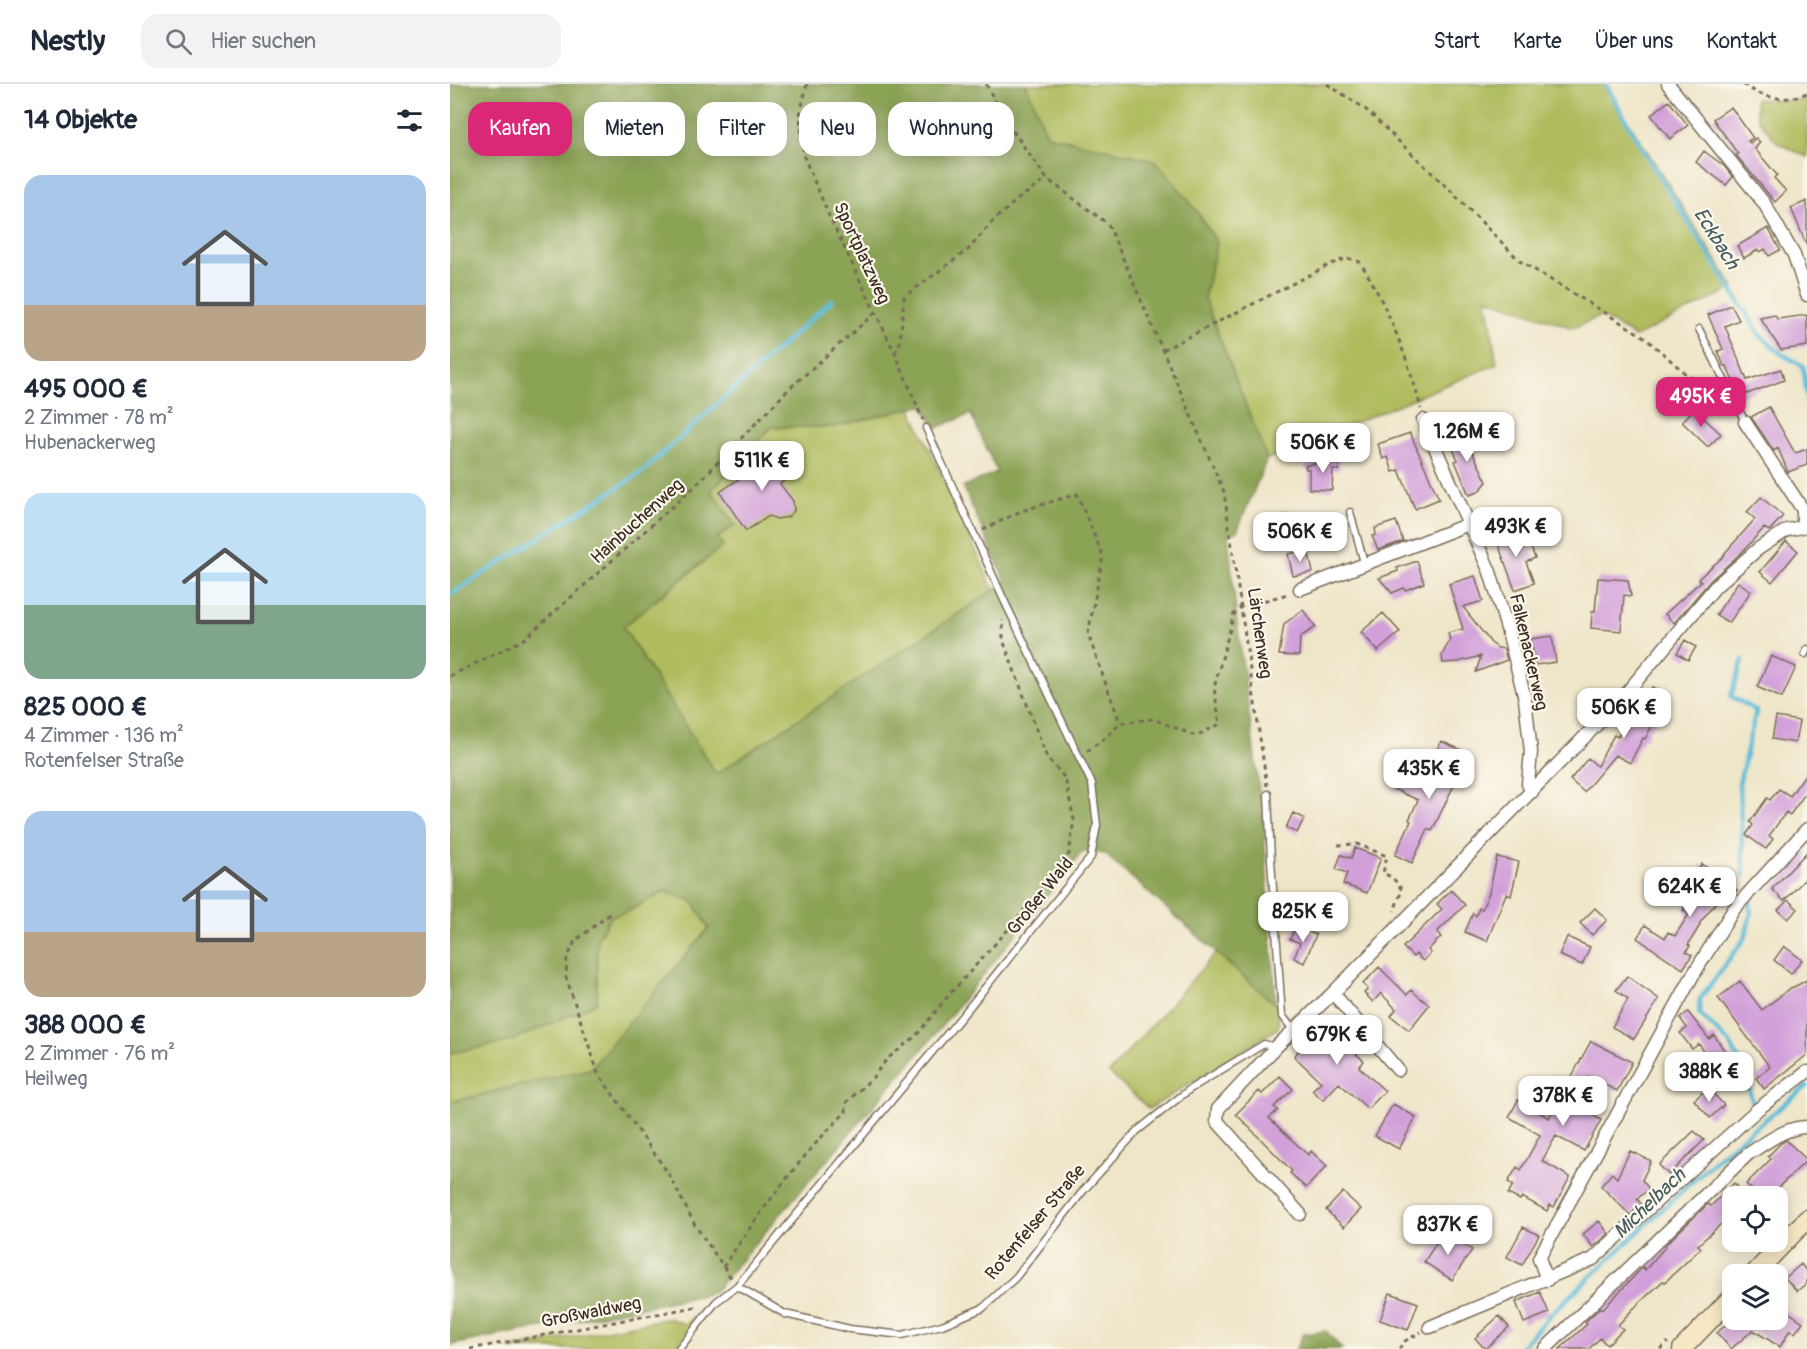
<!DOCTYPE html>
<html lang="de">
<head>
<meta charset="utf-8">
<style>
	:root { --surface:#fff; --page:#f2f2f3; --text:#1f2937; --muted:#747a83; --line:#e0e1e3; --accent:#db2777 }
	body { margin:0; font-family:Pangolin,sans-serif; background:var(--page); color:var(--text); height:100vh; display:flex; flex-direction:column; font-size:22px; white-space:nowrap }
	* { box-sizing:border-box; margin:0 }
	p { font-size:20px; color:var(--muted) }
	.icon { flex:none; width:33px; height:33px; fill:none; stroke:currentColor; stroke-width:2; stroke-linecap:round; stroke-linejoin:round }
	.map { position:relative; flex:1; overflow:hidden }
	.drawer { display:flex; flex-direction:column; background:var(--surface); width:450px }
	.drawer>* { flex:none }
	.top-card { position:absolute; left:18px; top:18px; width:570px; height:54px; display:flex; gap:12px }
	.controls { position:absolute; left:1272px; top:1102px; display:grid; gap:12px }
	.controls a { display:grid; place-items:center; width:66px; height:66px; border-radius:12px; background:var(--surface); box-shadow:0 3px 15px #0003; font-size:30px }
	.price { position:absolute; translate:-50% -51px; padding:0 14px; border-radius:12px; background:#fff; color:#222; font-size:20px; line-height:39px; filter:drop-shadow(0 2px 3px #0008) }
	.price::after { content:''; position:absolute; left:50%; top:36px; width:18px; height:14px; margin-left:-9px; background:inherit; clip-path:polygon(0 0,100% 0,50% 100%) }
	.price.current { background:var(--accent); color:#fff }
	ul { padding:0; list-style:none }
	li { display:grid; align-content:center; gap:12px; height:318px; padding:0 24px }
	li span { display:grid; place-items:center; height:186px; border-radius:18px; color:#555 }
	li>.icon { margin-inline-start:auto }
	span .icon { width:108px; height:108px; fill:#fffc; stroke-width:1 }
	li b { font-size:26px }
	h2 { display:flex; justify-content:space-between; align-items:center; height:72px; padding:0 24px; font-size:26px }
	.tag { padding:0 21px; border-radius:18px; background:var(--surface); box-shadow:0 3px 15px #0003; font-size:21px; line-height:54px }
	.tag.current { background:var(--accent); color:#fff }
	header { display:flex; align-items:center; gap:36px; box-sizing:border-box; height:84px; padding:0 30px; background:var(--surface); border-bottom:2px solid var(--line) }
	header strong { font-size:28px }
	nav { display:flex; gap:33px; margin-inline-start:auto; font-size:21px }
	.search { width:420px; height:54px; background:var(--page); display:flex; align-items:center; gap:15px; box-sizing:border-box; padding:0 21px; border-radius:18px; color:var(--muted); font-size:22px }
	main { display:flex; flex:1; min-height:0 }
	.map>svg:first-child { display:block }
	.green { fill:#afbb5d; stroke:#75723e; stroke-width:1.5 }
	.forest { fill:#8ba354; stroke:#636639; stroke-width:1.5; fill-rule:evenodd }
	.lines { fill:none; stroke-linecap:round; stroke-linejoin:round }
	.stream { stroke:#59bbd8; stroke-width:4.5 }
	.building { fill:#d19fd9 }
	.lane-casing { stroke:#7a6c5a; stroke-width:9 }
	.street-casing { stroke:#7a6c5a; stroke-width:15 }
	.secondary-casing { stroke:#7a6c5a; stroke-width:21 }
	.path { stroke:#7a6c5a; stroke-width:3; stroke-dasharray:4.5 4.5; stroke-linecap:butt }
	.lane { stroke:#fff; stroke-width:6 }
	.street { stroke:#fff; stroke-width:12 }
	.secondary { stroke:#f7e8c3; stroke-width:18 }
	.labels { text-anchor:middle; stroke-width:4.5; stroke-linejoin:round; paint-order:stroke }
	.street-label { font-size:18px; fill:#3b2a1e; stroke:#fbf7ec }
	.water-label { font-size:20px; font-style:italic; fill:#465d5f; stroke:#fbf7ec }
</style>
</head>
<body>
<header>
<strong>Nestly</strong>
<div class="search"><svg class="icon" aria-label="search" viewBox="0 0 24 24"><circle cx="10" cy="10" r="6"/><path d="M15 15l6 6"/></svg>Hier suchen</div>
<nav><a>Start</a><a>Karte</a><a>Über uns</a><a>Kontakt</a></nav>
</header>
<main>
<section class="drawer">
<h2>14 Objekte<svg class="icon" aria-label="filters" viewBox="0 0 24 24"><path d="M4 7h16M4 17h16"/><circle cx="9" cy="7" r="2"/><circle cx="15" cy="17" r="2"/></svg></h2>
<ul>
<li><span style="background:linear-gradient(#a9c7e8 70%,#b9a48a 0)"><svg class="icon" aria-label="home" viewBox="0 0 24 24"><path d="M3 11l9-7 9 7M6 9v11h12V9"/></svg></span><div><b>495 000 €</b><p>2 Zimmer · 78 m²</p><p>Hubenackerweg</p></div></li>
<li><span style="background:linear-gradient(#bfe0f5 60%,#7fa58c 0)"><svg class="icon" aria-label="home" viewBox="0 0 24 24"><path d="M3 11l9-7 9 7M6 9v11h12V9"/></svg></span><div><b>825 000 €</b><p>4 Zimmer · 136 m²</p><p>Rotenfelser Straße</p></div></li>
<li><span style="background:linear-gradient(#a9c7e8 65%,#b9a48a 0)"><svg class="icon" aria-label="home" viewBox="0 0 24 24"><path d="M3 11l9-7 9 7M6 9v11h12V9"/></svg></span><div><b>388 000 €</b><p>2 Zimmer · 76 m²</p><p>Heilweg</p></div></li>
</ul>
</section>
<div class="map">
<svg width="1357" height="1265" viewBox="0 0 1357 1265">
	<rect width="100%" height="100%" fill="#fbf7ec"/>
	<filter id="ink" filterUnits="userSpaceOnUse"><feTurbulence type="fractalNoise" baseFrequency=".0167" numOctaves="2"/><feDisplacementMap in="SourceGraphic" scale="12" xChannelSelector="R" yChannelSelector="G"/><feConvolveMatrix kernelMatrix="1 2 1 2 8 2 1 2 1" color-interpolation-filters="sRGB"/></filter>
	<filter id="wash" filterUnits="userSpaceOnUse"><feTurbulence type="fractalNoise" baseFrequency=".008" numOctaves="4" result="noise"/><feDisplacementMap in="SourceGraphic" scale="24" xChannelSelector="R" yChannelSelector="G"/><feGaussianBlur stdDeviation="1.35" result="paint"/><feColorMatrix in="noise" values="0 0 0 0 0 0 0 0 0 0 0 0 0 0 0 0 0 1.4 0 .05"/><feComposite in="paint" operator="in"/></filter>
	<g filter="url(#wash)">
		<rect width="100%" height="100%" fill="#efe6c9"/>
		<path class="green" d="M 576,0 L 1157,0 L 1175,32 L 1284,204 L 1185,253 L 1151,232 L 1123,244 L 1037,214 L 1047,280 L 817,375 L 754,214 L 767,159 L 746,126 L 706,77 L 597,51 Z
			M 1357,13 L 1357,73 L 1328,59 L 1307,34 L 1305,15 L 1346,17 Z
			M 461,324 L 544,507 L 266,690 L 173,543 L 273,462 L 267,454 L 285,441 L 261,407 L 322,343 L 384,343 Z
			M 214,807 L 243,817 L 259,844 L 140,985 L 0,1018 L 0,969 L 61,957 L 147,919 L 147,855 L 160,833 L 179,827 Z
			M 766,869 L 826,921 L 829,939 L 828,944 L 699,1025 L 659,989 Z
			M 254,1225 L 255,1228 L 224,1265 L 59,1265 L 219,1234 L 234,1240 Z"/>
		<path class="forest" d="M 0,0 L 576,0 L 597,51 L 706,77 L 746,126 L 767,159 L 754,214 L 817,375 L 787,447 L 778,451 L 787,538 L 813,735 L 826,921 L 655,770 L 633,767 L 487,948 L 263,1209 L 0,1261 L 0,1018 L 140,985 L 259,844 L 243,817 L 214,807 L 179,827 L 160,833 L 147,855 L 147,919 L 61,957 L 0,969 ZM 472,321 L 486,344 L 521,330 L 547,388 L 513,403 L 556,498 L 266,690 L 173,543 L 273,461 L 267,454 L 285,441 L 261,407 L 321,343 L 384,343 Z
			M 876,1247 L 892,1265 L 846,1265 L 853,1250 Z"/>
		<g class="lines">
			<path class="stream" d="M 1155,0 L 1199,76 L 1310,251 L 1330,269 L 1353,282 L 1357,313
				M 0,511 L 192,388 L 382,216
				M 1293,576 L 1281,612 L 1306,627 L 1289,700 L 1294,792
				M 1300,816 L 1301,829 L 1295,854 L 1250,915 L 1249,929 L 1280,960 L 1294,985 L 1303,1020
				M 1069,1265 L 1102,1229 L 1265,1076 L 1357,1002"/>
		</g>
		<g id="blocks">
			<path class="building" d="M 1219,17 L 1238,41 L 1220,55 L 1201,31 Z
				M 1281,23 L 1303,54 L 1298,57 L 1300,59 L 1306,54 L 1310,58 L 1305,65 L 1327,91 L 1324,94 L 1336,107 L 1325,118 L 1286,71 L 1288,70 L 1263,35 Z
				M 1254,67 L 1274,82 L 1283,93 L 1276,101 L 1246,78 Z
				M 1357,117 L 1357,162 L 1341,124 Z
				M 1318,144 L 1330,166 L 1319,172 L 1315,165 L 1310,168 L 1308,166 L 1294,174 L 1287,162 Z
				M 1281,221 L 1289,236 L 1275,242 L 1297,296 L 1331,285 L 1334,296 L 1289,313 L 1277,282 L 1274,282 L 1268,267 L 1273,265 L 1258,231 Z
				M 1325,231 L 1327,235 L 1357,231 L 1357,262 L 1331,266 L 1310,234 Z
				M 1319,323 L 1345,369 L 1357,365 L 1357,381 L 1338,388 L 1328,364 L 1324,367 L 1301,333 Z
				M 1244,325 L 1271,350 L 1258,363 L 1232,338 Z
				M 1015,346 L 1021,360 L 1019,361 L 1037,398 L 1028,408 L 1019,411 L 1005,377 L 1008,376 L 998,354 Z
				M 960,349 L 989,415 L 965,425 L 949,386 L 943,388 L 938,373 L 933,375 L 928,360 Z
				M 332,365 L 347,387 L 330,400 L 343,417 L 344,427 L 338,433 L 327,435 L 319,432 L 296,447 L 270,408 Z
				M 883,374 L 889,374 L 889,386 L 883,386 L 882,406 L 859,405 L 859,385 L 856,385 L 855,382 Z
				M 1311,413 L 1333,432 L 1319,447 L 1314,444 L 1292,468 L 1261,496 L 1224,539 L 1215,530 L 1251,497 L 1248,495 L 1275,471 L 1274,470 L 1305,435 L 1297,428 Z
				M 835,431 L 881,432 L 880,446 L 835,445 Z
				M 946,437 L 953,457 L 928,466 L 922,452 L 926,451 L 925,444 Z
				M 1057,444 L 1062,458 L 1077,453 L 1085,474 L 1076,478 L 1084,499 L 1065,506 L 1044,449 Z
				M 1336,457 L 1348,467 L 1322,498 L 1310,488 Z
				M 858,466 L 863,488 L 843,492 L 838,470 Z
				M 967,477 L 974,499 L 955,506 L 954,504 L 942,509 L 929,494 L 948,487 L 947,484 Z
				M 1025,492 L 1033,517 L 1013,523 L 1041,559 L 1048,564 L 1054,565 L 1057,576 L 1026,588 L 1031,572 L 1008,578 L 993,579 L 992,571 L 1000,556 L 998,549 L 1013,545 L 999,500 Z
				M 1148,494 L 1178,496 L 1181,512 L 1174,511 L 1171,547 L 1141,544 L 1142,527 L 1145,527 Z
				M 1288,498 L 1301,507 L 1279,539 L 1266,531 Z
				M 853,526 L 866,543 L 850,553 L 849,572 L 829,571 L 834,540 Z
				M 933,529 L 950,548 L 928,567 L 911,548 Z
				M 1102,552 L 1106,578 L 1085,581 L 1081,555 Z
				M 1235,556 L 1246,563 L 1238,576 L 1227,569 Z
				M 1321,572 L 1346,583 L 1332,614 L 1307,603 Z
				M 1202,603 L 1218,611 L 1195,655 L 1193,654 L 1180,679 L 1165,671 L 1134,708 L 1120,696 L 1138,674 L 1147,682 L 1164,651 L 1168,653 L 1185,621 L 1192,624 Z
				M 1326,633 L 1349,637 L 1345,659 L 1322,655 Z
				M 991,657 L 1011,666 L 1008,673 L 1016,676 L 982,747 L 978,745 L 962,779 L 945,771 L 961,737 L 959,736 L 968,716 L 943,705 L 950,691 L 979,705 L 993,673 L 986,669 Z
				M 1357,688 L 1357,707 L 1340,731 L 1336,728 L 1319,752 L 1323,755 L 1316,765 L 1296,751 L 1303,741 L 1300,738 L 1317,714 L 1320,716 L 1329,705 L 1340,712 Z
				M 843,729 L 854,734 L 847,749 L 836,744 Z
				M 905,764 L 931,774 L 917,809 L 893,800 L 897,789 L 886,785 L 891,771 L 901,774 Z
				M 1357,768 L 1357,793 L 1334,817 L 1322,805 Z
				M 1047,773 L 1069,778 L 1061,812 L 1056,810 L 1037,857 L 1015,848 L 1023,829 L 1026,832 L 1029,824 L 1032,825 L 1039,809 Z
				M 1252,780 L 1287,806 L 1277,818 L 1270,813 L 1249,840 L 1250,841 L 1238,861 L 1240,862 L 1236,868 L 1242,871 L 1233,885 L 1187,854 L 1195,841 L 1215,854 L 1218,848 L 1225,852 L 1239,830 L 1233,826 L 1253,800 L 1243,793 Z
				M 1001,806 L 1015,821 L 987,848 L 991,853 L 978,866 L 981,869 L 973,877 L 966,870 L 963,873 L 953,863 L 992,825 L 987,820 Z
				M 1338,816 L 1348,825 L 1338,835 L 1328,826 Z
				M 1145,824 L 1157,836 L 1142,851 L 1130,839 Z
				M 846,842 L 866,851 L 854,879 L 844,874 L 850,859 L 840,855 Z
				M 1117,853 L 1140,863 L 1132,881 L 1109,871 Z
				M 1334,862 L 1352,876 L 1341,890 L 1324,876 Z
				M 929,883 L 957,911 L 961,906 L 979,921 L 959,946 L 941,932 L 946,925 L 931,909 L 923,918 L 914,909 L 918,905 L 913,900 Z
				M 1177,892 L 1209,915 L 1184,955 L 1162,943 L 1178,915 L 1166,906 Z
				M 1357,896 L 1357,971 L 1314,1005 L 1306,994 L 1320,983 L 1268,914 L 1290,897 L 1312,926 L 1338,906 Z
				M 1238,928 L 1259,955 L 1264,951 L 1283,979 L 1269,989 L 1249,960 L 1242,965 L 1230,949 L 1237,944 L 1230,934 Z
				M 876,934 L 891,949 L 887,952 L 914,977 L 909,983 L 935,1007 L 918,1025 L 889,999 L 873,1016 L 862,1006 L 871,998 L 844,972 L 853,962 L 851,960 Z
				M 1141,957 L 1182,978 L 1167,1007 L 1138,992 L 1123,1020 L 1151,1036 L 1134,1067 L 1106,1052 L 1092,1077 L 1120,1093 L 1104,1123 L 1100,1121 L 1097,1127 L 1072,1113 L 1070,1116 L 1058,1110 L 1063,1101 L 1058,1098 L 1067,1083 L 1071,1086 L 1090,1051 L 1059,1033 L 1068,1016 L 1099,1034 Z
				M 830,992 L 843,1005 L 824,1023 L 828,1026 L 819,1034 L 858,1071 L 861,1067 L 877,1082 L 856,1104 L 840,1089 L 842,1087 L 786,1030 L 809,1007 L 812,1010 Z
				M 1258,1004 L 1274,1021 L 1260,1034 L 1244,1016 Z
				M 943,1020 L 966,1033 L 949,1065 L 925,1052 Z
				M 1244,1047 L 1254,1056 L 1219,1091 L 1209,1081 Z
				M 1336,1056 L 1357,1076 L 1318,1113 L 1310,1113 L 1296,1100 L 1321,1075 L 1318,1072 L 1330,1060 Z
				M 1180,1067 L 1201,1077 L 1192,1096 L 1199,1105 L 1187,1115 L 1191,1120 L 1180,1131 L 1151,1102 L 1162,1089 L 1167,1094 Z
				M 1284,1099 L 1298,1113 L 1282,1113 L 1282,1130 L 1248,1161 L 1251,1164 L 1215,1198 L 1213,1197 L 1183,1225 L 1168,1241 L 1173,1245 L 1157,1261 L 1150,1254 L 1139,1265 L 1110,1265 L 1137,1240 L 1135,1238 L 1151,1223 L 1153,1225 L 1193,1183 L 1195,1186 L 1216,1162 L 1215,1161 L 1258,1120 L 1261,1122 Z
				M 893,1108 L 911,1125 L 894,1143 L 876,1126 Z
				M 1149,1137 L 1159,1150 L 1143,1163 L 1133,1150 Z
				M 1073,1143 L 1089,1151 L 1072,1181 L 1057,1173 Z
				M 994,1147 L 1022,1166 L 1002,1196 L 974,1178 Z
				M 1351,1180 L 1357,1188 L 1357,1199 L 1347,1207 L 1335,1194 Z
				M 1090,1208 L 1099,1229 L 1074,1239 L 1066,1218 Z
				M 940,1209 L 968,1219 L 958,1246 L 930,1236 Z
				M 1332,1224 L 1353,1238 L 1345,1249 L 1340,1246 L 1330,1263 L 1303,1246 L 1281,1265 L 1267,1249 L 1281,1236 L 1328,1236 L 1328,1231 Z
				M 1049,1232 L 1059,1243 L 1035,1265 L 1025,1254 Z"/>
		</g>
	</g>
	<g filter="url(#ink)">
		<use href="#blocks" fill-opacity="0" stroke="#7a6c5a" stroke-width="1.5"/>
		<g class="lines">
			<g class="lane-casing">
				<path id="lane" d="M 1249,245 L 1295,338
					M 900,428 L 915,482
					M 1355,570 L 1357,565
					M 818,710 L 821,776 L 832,931 L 843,946
					M 287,1202 L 335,1230 L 400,1245 L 452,1251 L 492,1241 L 533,1224 L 566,1193 L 633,1107 L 687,1047 L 740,1005 L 814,960 L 826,963
					M 229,1265 L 266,1218 L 287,1202 L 318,1165 L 517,926 L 641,773 L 647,741 L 642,700 L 553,514 L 476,344"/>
			</g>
			<g class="street-casing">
				<path id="street" d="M 1218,0 L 1314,119 L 1344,171 L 1357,211
					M 973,336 L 1040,488 L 1059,551 L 1075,615 L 1081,668 L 1078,700 L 1082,708
					M 1295,338 L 1353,426 L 1353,442
					M 850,505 L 1019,440
					M 883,909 L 948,986
					M 850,1130 L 767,1037 L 768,1025 L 826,963 L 883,909 L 1168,619 L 1266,502 L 1308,465 L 1337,446 L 1357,442
					M 1097,1196 L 1089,1174 L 1243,891 L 1284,825 L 1357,745
					M 980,1243 L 1143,1175 L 1308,1025 L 1357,988
					M 1095,1265 L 1298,1070 C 1316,1059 1335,1043 1357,1043"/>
			</g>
			<g class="secondary-casing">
				<path id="secondary" d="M 1303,1191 L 1357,1135
					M 1232,1265 L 1282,1213"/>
			</g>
			<path class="path" d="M 357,0 L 350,31 L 354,73 L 380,134 L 445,269 L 473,336
				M 536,0 L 557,39 L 597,95 L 658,140 L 774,408 L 817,702
				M 877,0 L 914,24 L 1002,108 L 1070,177 L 1193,252 L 1276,325
				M 1293,0 C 1312,14 1335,19 1357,9
				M 713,266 L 881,180 L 897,174 L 910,178 C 938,223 958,274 971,325
				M 445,269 L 450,258 L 454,213 L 519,165 L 542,138 L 568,115 L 597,95
				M 533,446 L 571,427 L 627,410 L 653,472 L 638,550 L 670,639
				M 0,592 L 73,556 L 243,404 L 340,304 L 426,228
				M 637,667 L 658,652 L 670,639 L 703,635 L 746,652 L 770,640 L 764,604 L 784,530 L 791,523 L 838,510
				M 888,761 L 907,760 L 937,772 L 933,789 L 943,794 L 952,806 L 944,827
				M 160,830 L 125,857 L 117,875 L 116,893 L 148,989 L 218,1089 L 245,1141 L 282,1195
				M 273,1183 C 310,1129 348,1074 396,1028 L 396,1019 L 423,993 L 437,975 L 466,952 L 498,912 L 565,838 L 619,770 L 624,736 L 615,694 L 597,674 L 553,556 L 553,536
				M 20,1265 L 250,1222
				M 949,1265 L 955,1257 L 971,1248
				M 1210,1265 L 1218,1258"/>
			<use href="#lane" class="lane"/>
			<use href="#street" class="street"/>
			<use href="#secondary" class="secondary"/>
		</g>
	</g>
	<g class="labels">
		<g class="street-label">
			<text transform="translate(412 169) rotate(65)" y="6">Sportplatzweg</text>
			<text transform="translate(187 437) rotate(-42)" y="6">Hainbuchenweg</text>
			<text transform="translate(810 549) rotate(82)" y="6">Lärchenweg</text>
			<text transform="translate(1079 568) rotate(77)" y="6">Falkenackerweg</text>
			<text transform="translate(590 812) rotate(-51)" y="6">Großer Wald</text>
			<text transform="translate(585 1138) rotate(-50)" y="6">Rotenfelser Straße</text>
			<text transform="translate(141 1228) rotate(-11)" y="6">Großwaldweg</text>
		</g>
		<g class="water-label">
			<text transform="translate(1267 154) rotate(58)" y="7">Eckbach</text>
			<text transform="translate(1199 1119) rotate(-44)" y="7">Michelbach</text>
		</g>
	</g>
</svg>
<div class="controls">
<a><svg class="icon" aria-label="locate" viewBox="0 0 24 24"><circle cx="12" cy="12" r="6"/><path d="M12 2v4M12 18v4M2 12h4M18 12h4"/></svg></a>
<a><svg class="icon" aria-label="layers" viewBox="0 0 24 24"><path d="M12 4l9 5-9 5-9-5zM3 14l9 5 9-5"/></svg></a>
</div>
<b class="price current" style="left:1251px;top:344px">495K €</b>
<b class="price" style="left:1017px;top:379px">1.26M €</b>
<b class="price" style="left:873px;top:390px">506K €</b>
<b class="price" style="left:312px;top:408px">511K €</b>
<b class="price" style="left:1066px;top:474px">493K €</b>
<b class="price" style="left:850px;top:479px">506K €</b>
<b class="price" style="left:1174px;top:655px">506K €</b>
<b class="price" style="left:979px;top:716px">435K €</b>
<b class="price" style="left:1240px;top:834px">624K €</b>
<b class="price" style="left:853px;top:859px">825K €</b>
<b class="price" style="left:887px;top:982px">679K €</b>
<b class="price" style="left:1259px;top:1019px">388K €</b>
<b class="price" style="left:1113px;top:1043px">378K €</b>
<b class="price" style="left:998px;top:1172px">837K €</b>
<div class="top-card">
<a class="tag current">Kaufen</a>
<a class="tag">Mieten</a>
<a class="tag">Filter</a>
<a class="tag">Neu</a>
<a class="tag">Wohnung</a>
</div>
</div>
</main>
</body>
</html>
